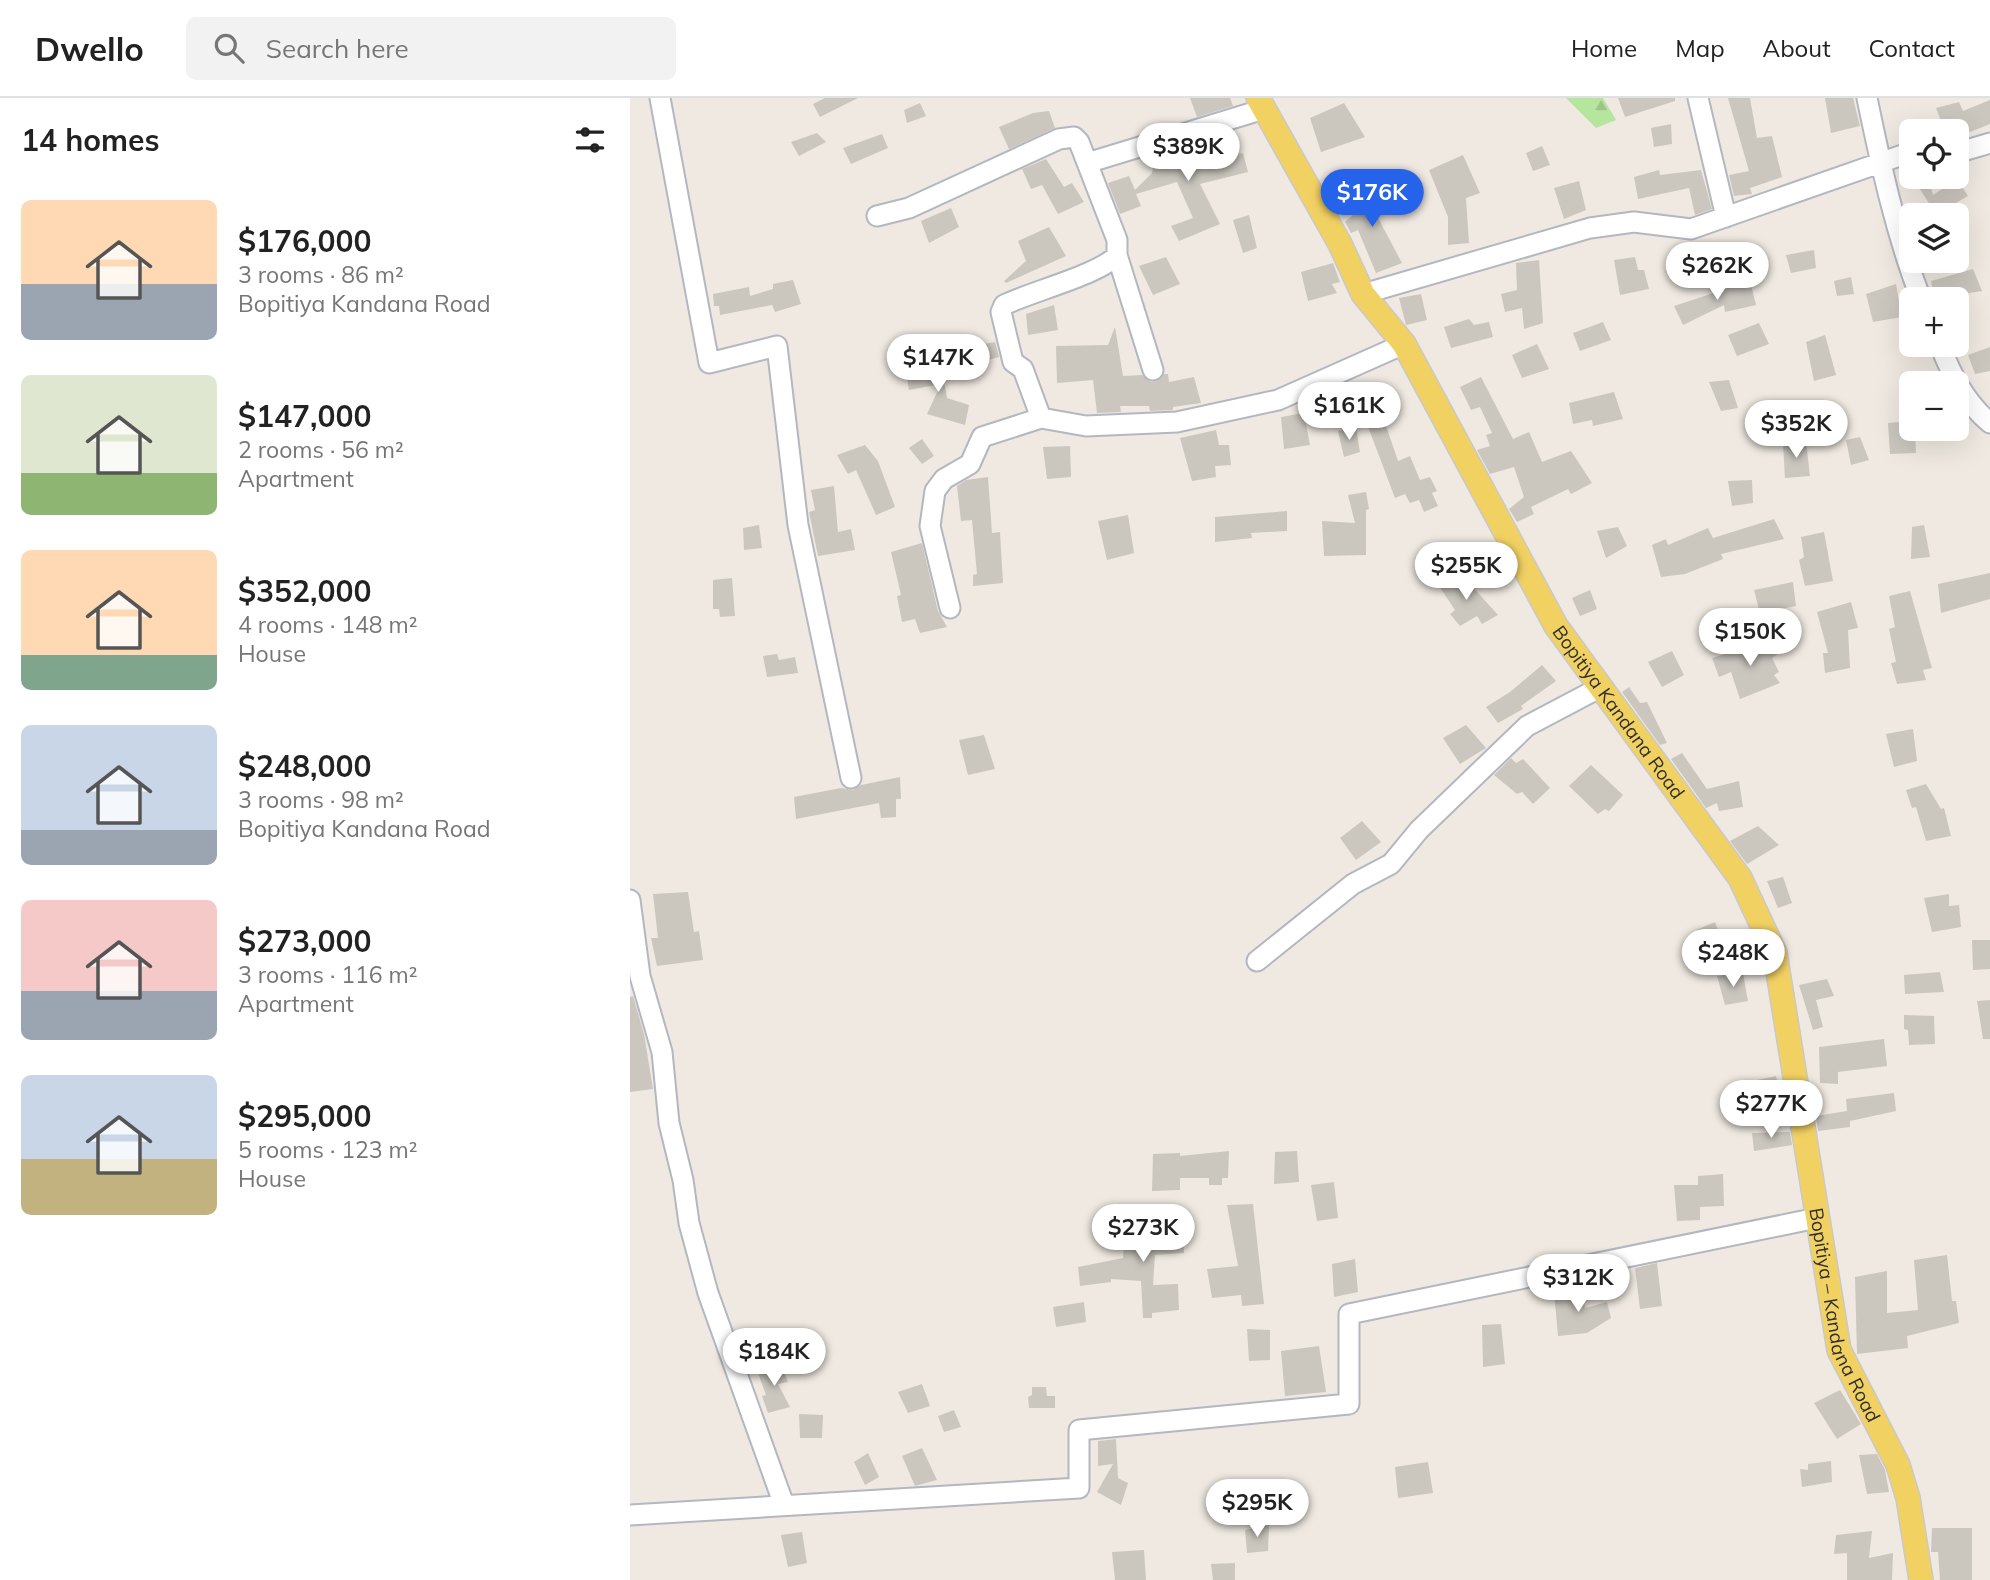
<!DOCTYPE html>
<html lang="en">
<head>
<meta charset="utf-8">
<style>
	:root { --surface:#fff; --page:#f2f2f2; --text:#222; --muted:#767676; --line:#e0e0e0; --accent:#2563eb }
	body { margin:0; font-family:Mulish,sans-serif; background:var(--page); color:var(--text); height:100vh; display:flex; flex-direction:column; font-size:26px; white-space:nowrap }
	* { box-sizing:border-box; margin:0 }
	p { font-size:23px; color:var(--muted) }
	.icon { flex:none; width:38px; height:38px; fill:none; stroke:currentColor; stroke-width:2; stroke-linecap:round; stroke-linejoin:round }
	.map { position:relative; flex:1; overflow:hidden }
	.panel { display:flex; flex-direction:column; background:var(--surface); width:630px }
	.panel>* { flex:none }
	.controls { position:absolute; left:1269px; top:21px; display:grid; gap:14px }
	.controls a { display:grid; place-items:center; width:70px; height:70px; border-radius:10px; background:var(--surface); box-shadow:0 7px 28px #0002; font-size:35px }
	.price { position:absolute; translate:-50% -60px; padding:0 16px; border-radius:24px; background:#fff; color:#222; font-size:23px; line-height:46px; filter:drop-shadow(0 2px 4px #0008) }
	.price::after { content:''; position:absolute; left:50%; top:42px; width:21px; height:16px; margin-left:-10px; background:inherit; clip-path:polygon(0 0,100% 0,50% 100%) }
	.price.active { background:var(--accent); color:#fff }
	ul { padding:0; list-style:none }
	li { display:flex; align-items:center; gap:21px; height:175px; padding:0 21px }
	li span { display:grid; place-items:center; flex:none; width:196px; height:140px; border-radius:10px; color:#555 }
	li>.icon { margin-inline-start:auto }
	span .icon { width:84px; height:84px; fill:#fffc; stroke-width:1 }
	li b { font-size:30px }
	h2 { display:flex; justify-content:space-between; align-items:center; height:84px; padding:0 21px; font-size:30px }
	header { display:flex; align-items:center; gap:42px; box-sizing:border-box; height:98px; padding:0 35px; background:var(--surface); border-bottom:2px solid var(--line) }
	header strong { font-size:33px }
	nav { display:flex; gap:38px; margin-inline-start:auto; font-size:24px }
	.search { width:490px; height:63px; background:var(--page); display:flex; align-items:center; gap:18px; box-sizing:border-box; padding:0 24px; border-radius:10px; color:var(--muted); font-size:26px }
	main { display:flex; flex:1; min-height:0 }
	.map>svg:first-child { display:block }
	.forest { fill:url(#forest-firs) }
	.building { fill:#cbc7bf }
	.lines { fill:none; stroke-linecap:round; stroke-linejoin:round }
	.minor-casing { stroke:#b4b7c1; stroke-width:23 }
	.major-casing { stroke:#c9c9c9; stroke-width:26 }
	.minor { stroke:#fff; stroke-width:19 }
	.major { stroke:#f2d163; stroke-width:23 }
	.labels { text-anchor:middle; stroke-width:6; stroke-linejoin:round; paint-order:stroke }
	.street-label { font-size:19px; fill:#2e2e2e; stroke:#fff }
</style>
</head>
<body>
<header>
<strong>Dwello</strong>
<div class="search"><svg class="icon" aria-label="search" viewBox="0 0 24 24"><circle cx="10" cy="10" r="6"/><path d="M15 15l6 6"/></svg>Search here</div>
<nav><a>Home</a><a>Map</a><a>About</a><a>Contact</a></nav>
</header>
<main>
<section class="panel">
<h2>14 homes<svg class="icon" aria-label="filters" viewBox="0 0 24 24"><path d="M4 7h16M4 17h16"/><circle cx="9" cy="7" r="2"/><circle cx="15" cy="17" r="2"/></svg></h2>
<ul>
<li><span style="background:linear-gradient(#ffd9b3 60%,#9aa5b1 0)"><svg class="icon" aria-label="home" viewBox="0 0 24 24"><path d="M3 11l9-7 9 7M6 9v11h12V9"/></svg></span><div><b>$176,000</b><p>3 rooms · 86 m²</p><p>Bopitiya Kandana Road</p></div></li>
<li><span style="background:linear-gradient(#dfe7d0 70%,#8fb573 0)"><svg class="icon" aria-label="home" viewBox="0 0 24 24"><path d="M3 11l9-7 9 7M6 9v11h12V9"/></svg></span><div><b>$147,000</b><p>2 rooms · 56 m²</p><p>Apartment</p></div></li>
<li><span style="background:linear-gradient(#ffd9b3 75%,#7fa58c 0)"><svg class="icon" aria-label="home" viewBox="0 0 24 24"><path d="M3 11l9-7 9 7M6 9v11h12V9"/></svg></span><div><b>$352,000</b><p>4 rooms · 148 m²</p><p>House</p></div></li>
<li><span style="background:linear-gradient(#c9d6e8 75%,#9aa5b1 0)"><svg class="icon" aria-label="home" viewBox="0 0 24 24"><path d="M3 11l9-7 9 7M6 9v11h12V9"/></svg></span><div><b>$248,000</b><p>3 rooms · 98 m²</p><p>Bopitiya Kandana Road</p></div></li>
<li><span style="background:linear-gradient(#f6c9c9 65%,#9aa5b1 0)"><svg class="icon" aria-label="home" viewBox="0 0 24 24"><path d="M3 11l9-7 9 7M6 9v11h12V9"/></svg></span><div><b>$273,000</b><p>3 rooms · 116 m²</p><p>Apartment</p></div></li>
<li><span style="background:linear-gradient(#c9d6e8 60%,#c2b280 0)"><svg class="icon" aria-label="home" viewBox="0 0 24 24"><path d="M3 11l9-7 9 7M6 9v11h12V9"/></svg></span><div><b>$295,000</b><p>5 rooms · 123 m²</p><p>House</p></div></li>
</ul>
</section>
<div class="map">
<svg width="1360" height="1482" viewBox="0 0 1360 1482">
	<defs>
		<pattern id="forest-firs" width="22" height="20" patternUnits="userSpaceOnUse" patternTransform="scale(1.75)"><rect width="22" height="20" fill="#b6e59e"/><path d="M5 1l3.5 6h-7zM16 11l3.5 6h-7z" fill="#9dc588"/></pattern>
	</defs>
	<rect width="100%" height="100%" fill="#efe9e1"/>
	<path class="forest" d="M 936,0 L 973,0 L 986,22 L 966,30 Z"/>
	<path class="building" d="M 195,0 L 228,0 L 190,19 L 183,6 Z
		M 560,0 L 600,0 L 603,8 L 567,19 Z
		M 988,0 L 1045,0 L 1045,3 L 995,19 Z
		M 1098,0 L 1120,0 L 1127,40 L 1142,38 L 1152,79 L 1120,90 L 1122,96 L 1104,98 L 1099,77 L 1119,73 Z
		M 1195,0 L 1223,0 L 1230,28 L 1201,35 Z
		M 1360,2 L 1360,26 L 1340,34 L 1315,33 L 1306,10 L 1329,4 L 1333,13 Z
		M 290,5 L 296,18 L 277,25 L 274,12 Z
		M 714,5 L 735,39 L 691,54 L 680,20 Z
		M 419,13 L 425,30 L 379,51 L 369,29 L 403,15 Z
		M 1041,26 L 1042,46 L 1024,49 L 1021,30 Z
		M 600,34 L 609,56 L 613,55 L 618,74 L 570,86 L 590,126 L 549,143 L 541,128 L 563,120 L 547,84 L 506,96 L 511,108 L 490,116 L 478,85 L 499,78 L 505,92 L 522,75 L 523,69 L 537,63 L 538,71 L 571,56 L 569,44 Z
		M 187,35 L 196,44 L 169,58 L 161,44 Z
		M 252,36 L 258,50 L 221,66 L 213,50 Z
		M 912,48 L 920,67 L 903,73 L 896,55 Z
		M 833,57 L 850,95 L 836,100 L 839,145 L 818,147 L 818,119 L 799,72 Z
		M 416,61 L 434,89 L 442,85 L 454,104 L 428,116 L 412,87 L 401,91 L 392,71 Z
		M 1029,72 L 1030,77 L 1071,72 L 1082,111 L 1065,117 L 1059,90 L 1008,101 L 1004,79 Z
		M 1282,79 L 1298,79 L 1303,97 L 1327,81 L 1338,98 L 1306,116 Z
		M 949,83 L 956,112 L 934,121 L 924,90 Z
		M 746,88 L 752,114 L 746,116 L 772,165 L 746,175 L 728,132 L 721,135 L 715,124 L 723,117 L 722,92 Z
		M 321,110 L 329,129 L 299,145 L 291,123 Z
		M 619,117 L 627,150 L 613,155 L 603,122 Z
		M 419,129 L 436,158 L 376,185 L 374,183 L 396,163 L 388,143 Z
		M 1184,152 L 1186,170 L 1161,175 L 1156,157 Z
		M 536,159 L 550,186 L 523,197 L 509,168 Z
		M 1005,159 L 1008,172 L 1014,172 L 1019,191 L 990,197 L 984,162 Z
		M 909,162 L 913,225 L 894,231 L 892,210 L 875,214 L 871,196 L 887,192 L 886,165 Z
		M 703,165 L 710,184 L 702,186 L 707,195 L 678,203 L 671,174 Z
		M 1343,171 L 1352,193 L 1304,201 L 1301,183 Z
		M 1221,179 L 1224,196 L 1207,198 L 1204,183 Z
		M 163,182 L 171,206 L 145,214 L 142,207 L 90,217 L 89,208 L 84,208 L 83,196 L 119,189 L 120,198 L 143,191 L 143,186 Z
		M 1120,183 L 1126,207 L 1095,214 L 1094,207 L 1053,227 L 1044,208 Z
		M 1266,186 L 1272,219 L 1243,224 L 1236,196 Z
		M 791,196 L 797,222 L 776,227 L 769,200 Z
		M 424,207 L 428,232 L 398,237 L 396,216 Z
		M 839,221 L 844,227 L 859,224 L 863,239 L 821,250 L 814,229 Z
		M 973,224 L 981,242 L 950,253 L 943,235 Z
		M 1129,225 L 1139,246 L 1107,258 L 1098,237 Z
		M 485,229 L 493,278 L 512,277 L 521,284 L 527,283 L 534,276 L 538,276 L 539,284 L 564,279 L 571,305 L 543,309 L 543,312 L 520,313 L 519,308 L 490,308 L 491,314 L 467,315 L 463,282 L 427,285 L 426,248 L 478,247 Z
		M 1195,237 L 1206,277 L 1184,283 L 1176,244 Z
		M 365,244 L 369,259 L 325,272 L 320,252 Z
		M 907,246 L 919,271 L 892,280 L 882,257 Z
		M 1360,249 L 1360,273 L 1345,276 L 1338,257 Z
		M 311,267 L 317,300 L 339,307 L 335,327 L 297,316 L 311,286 L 279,292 L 276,273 Z
		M 851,279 L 883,341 L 899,334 L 912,364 L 941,353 L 962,385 L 941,396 L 938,391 L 901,409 L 904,416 L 887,424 L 879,411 L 894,399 L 884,369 L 860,376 L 847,352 L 860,348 L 856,337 L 862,335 L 850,309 L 841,312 L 830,289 Z
		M 1099,282 L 1108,310 L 1091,313 L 1079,284 Z
		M 984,294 L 993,321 L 963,328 L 962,322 L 943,326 L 939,305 Z
		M 674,315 L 680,347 L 654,351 L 651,319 Z
		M 754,322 L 768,363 L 780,358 L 790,382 L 800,379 L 807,393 L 802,395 L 808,408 L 794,414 L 789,402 L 780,405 L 775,396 L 765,400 L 737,326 Z
		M 1281,323 L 1281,331 L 1285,331 L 1286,355 L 1260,356 L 1258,325 Z
		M 726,329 L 730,354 L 714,359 L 708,333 Z
		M 586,332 L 589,347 L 599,347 L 601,367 L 585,368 L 586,379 L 562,383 L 550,340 Z
		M 1230,339 L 1239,362 L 1221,367 L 1216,342 Z
		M 292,341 L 304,358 L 292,366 L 279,350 Z
		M 1176,343 L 1180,378 L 1155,380 L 1153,346 Z
		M 235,347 L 248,363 L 265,409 L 246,417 L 226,372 L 218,376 L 207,357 Z
		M 440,348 L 441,379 L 417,381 L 413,349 Z
		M 358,379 L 362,435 L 370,434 L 373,485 L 343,488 L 343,477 L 347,476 L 342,422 L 331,423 L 327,388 L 336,382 Z
		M 1122,382 L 1123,405 L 1102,408 L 1098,383 Z
		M 204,388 L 208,434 L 221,431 L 225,452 L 188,458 L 179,414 L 185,412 L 181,392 Z
		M 736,394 L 739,411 L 736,412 L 736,457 L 694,458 L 692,423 L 725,425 L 718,397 Z
		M 657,413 L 657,433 L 621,435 L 622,440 L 585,444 L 585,419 Z
		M 498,417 L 504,455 L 477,462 L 468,423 Z
		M 1144,421 L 1154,441 L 1091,456 L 1093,461 L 1055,476 L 1031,479 L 1022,447 L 1036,441 L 1038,447 L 1078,430 L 1083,440 Z
		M 129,427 L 132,450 L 114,452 L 113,430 Z
		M 1294,427 L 1300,459 L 1281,461 L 1282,429 Z
		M 988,429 L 997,448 L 976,460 L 967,433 Z
		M 1194,434 L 1203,483 L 1175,488 L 1169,462 L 1174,459 L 1171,439 Z
		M 292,445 L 308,513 L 317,529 L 290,535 L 285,521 L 272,524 L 267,498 L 271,497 L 261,454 Z
		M 1360,475 L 1360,501 L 1311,515 L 1308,486 Z
		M 831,476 L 868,517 L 852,526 L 847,518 L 830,528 L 820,516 L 825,512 L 809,488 Z
		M 102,480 L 105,518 L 90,519 L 89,511 L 83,511 L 83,482 Z
		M 1163,484 L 1166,508 L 1130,515 L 1124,492 Z
		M 960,492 L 967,511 L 950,518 L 942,500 Z
		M 1280,493 L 1302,570 L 1293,572 L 1296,582 L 1267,586 L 1261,565 L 1266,564 L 1259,531 L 1265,529 L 1259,498 Z
		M 1221,504 L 1228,530 L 1218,532 L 1220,570 L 1195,575 L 1193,555 L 1198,555 L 1187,514 Z
		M 1141,543 L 1149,555 L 1142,560 L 1149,574 L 1144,577 L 1150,585 L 1110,601 L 1101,574 L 1089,579 L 1082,560 Z
		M 1042,553 L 1054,577 L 1032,589 L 1018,564 Z
		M 147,556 L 149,562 L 165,559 L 168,575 L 137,579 L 133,558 Z
		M 912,567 L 926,583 L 891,608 L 893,611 L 868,625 L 856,609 L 880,594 Z
		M 999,589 L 1010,605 L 1017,604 L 1037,645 L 1030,647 L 992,594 Z
		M 836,627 L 856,650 L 830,666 L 813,640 Z
		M 1283,631 L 1287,663 L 1264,669 L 1256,636 Z
		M 354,637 L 365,671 L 338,677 L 329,642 Z
		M 1052,655 L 1077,691 L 1109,683 L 1113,709 L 1089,713 L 1087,705 L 1076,710 L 1041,661 Z
		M 881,660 L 886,665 L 893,661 L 920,690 L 903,706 L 892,694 L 887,696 L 864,677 Z
		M 961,667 L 993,697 L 979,713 L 975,711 L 968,716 L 939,688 Z
		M 270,679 L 271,701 L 266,701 L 266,719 L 251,720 L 249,705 L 166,721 L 164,699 L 211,690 L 223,692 L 231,687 Z
		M 1296,686 L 1311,711 L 1314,710 L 1321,738 L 1296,743 L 1286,709 L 1282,710 L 1276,692 Z
		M 732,723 L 751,744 L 726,762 L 710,740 Z
		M 1128,728 L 1149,747 L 1117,766 L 1100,743 Z
		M 1153,779 L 1162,805 L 1148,810 L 1137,783 Z
		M 58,794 L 64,834 L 69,833 L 73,862 L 27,868 L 21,840 L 28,840 L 23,796 Z
		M 1319,796 L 1319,808 L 1329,807 L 1331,829 L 1302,834 L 1294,800 Z
		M 1085,824 L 1094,847 L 1076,856 L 1066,832 Z
		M 1342,842 L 1360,842 L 1360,871 L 1343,872 Z
		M 1310,874 L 1314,894 L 1275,896 L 1274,877 Z
		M 1113,875 L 1118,903 L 1095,907 L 1087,878 Z
		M 1197,881 L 1204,898 L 1186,902 L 1193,929 L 1183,932 L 1169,887 Z
		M 3,898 L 14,936 L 23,991 L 0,994 L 0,899 Z
		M 1360,902 L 1360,941 L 1353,941 L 1347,903 Z
		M 1274,917 L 1304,918 L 1305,946 L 1279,947 L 1278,932 L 1274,931 Z
		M 1254,941 L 1257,968 L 1208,974 L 1208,986 L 1190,985 L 1189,949 Z
		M 1146,978 L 1150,994 L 1127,999 L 1123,983 Z
		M 1264,995 L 1266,1013 L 1220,1023 L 1220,1029 L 1188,1033 L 1186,1018 L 1217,1013 L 1216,1001 Z
		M 1160,1034 L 1162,1047 L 1124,1053 L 1122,1035 Z
		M 599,1053 L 598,1080 L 592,1080 L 592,1087 L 579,1087 L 579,1080 L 550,1080 L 550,1092 L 522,1093 L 523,1056 L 550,1055 L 550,1058 Z
		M 667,1053 L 669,1084 L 644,1086 L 645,1054 Z
		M 1093,1076 L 1094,1108 L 1070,1109 L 1070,1122 L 1047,1123 L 1044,1087 L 1068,1087 L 1068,1078 Z
		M 704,1084 L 708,1120 L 687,1123 L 681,1087 Z
		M 623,1106 L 634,1206 L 612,1208 L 611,1197 L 582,1200 L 577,1171 L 608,1168 L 597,1107 Z
		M 534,1122 L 553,1122 L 554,1155 L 525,1157 L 523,1187 L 548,1186 L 549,1212 L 522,1215 L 522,1220 L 513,1220 L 511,1183 L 481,1181 L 481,1184 L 450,1188 L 448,1169 L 493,1160 L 495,1127 Z
		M 1317,1157 L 1322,1203 L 1326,1203 L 1329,1225 L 1277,1238 L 1278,1250 L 1227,1256 L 1225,1179 L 1257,1173 L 1257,1215 L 1288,1212 L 1284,1162 Z
		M 725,1161 L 728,1194 L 704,1199 L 702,1166 Z
		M 1027,1165 L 1032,1208 L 1010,1211 L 1005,1170 Z
		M 953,1193 L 955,1210 L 977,1204 L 981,1220 L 957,1235 L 928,1238 L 924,1194 Z
		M 454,1204 L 456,1224 L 426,1229 L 423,1209 Z
		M 871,1226 L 875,1266 L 853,1269 L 852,1227 Z
		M 617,1231 L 640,1232 L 640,1262 L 619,1263 Z
		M 689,1248 L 696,1294 L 655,1298 L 651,1253 Z
		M 151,1266 L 158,1284 L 148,1286 L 160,1309 L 138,1315 L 132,1298 L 136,1297 L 127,1272 Z
		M 292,1286 L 300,1308 L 278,1315 L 268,1294 Z
		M 402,1289 L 416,1289 L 417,1298 L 425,1298 L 425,1310 L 399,1310 L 398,1299 L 402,1297 Z
		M 1210,1292 L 1231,1326 L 1207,1341 L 1184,1305 Z
		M 324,1312 L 331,1329 L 314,1334 L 308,1318 Z
		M 169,1316 L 193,1317 L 192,1340 L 170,1340 Z
		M 486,1341 L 488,1380 L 498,1385 L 491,1407 L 467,1394 L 483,1366 L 468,1368 L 468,1343 Z
		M 292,1350 L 307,1382 L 285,1388 L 272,1358 Z
		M 238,1355 L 249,1379 L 235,1387 L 224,1364 Z
		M 1247,1356 L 1255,1372 L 1259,1394 L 1237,1396 L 1229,1357 Z
		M 1201,1363 L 1202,1384 L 1172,1389 L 1170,1371 L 1178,1372 L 1178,1366 Z
		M 798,1364 L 803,1395 L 768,1400 L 765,1369 Z
		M 639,1427 L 638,1453 L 617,1455 L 615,1432 Z
		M 1302,1430 L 1342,1430 L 1342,1482 L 1310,1482 L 1308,1454 L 1301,1454 Z
		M 1242,1433 L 1239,1460 L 1263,1455 L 1262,1482 L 1217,1482 L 1217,1455 L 1204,1456 L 1206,1437 Z
		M 172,1434 L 177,1465 L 158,1469 L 151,1437 Z
		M 514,1452 L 516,1482 L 485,1482 L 482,1454 Z
		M 605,1465 L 605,1482 L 583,1482 L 581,1466 Z"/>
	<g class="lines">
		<g class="minor-casing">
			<path id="minor" d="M 30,0 L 79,265 L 147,248 L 168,427 L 221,680
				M 1068,0 L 1096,119
				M 1237,0 C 1251,68 1266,137 1291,201
				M 1326,51 L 1333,53 L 1360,45
				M 457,65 L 634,11
				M 247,118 L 279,110 L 429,41 L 444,39 L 449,44 L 487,142 L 487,157 C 471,176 400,194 374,207 L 371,214 L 383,264 L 393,271 L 411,320
				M 487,157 L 523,272
				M 733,196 L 960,130 L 1004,124 L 1061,131 L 1281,54
				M 1310,247 C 1321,276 1335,304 1360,325
				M 320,510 L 300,428 L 305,393 L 314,381 L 340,366 L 352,339 L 411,320 L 456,328 L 547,324 L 648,302 L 774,246
				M 0,802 L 10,878 L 32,954 L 39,1025 L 53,1082 L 59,1125 L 78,1195 L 154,1407
				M 627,863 L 723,786 L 761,766 L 789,732 L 897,628 L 969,590
				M 0,1417 L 449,1390 L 449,1332 L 719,1306 L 719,1216 L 1187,1120"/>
		</g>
		<g class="major-casing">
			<g id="major">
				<path id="s1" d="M 628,0 L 710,146 L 733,196 L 774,246 L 926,528 L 1110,780 L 1145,855 L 1209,1252 L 1268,1367 L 1278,1400 L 1291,1482"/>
			</g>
		</g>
		<use href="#minor" class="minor"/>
		<use href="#major" class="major"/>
	</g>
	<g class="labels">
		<g class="street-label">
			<text dy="7" stroke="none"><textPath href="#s1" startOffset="714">Bopitiya Kandana Road</textPath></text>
			<text dy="7" stroke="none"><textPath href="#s1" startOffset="1372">Bopitiya – Kandana Road</textPath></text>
		</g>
	</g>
</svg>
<div class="controls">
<a><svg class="icon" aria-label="locate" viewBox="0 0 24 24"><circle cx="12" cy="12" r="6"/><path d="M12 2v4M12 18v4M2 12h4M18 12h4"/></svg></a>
<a><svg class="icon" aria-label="layers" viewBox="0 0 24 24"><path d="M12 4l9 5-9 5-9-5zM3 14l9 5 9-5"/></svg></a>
<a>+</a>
<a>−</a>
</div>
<b class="price" style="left:558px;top:85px">$389K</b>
<b class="price active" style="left:742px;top:131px">$176K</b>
<b class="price" style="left:1087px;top:204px">$262K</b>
<b class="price" style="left:308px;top:296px">$147K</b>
<b class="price" style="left:719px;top:344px">$161K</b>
<b class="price" style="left:1166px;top:362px">$352K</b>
<b class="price" style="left:836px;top:504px">$255K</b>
<b class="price" style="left:1120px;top:570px">$150K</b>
<b class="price" style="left:1103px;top:891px">$248K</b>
<b class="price" style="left:1141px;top:1042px">$277K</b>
<b class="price" style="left:513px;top:1166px">$273K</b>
<b class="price" style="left:948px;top:1216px">$312K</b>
<b class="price" style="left:144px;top:1290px">$184K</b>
<b class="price" style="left:627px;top:1441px">$295K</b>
</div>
</main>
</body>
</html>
